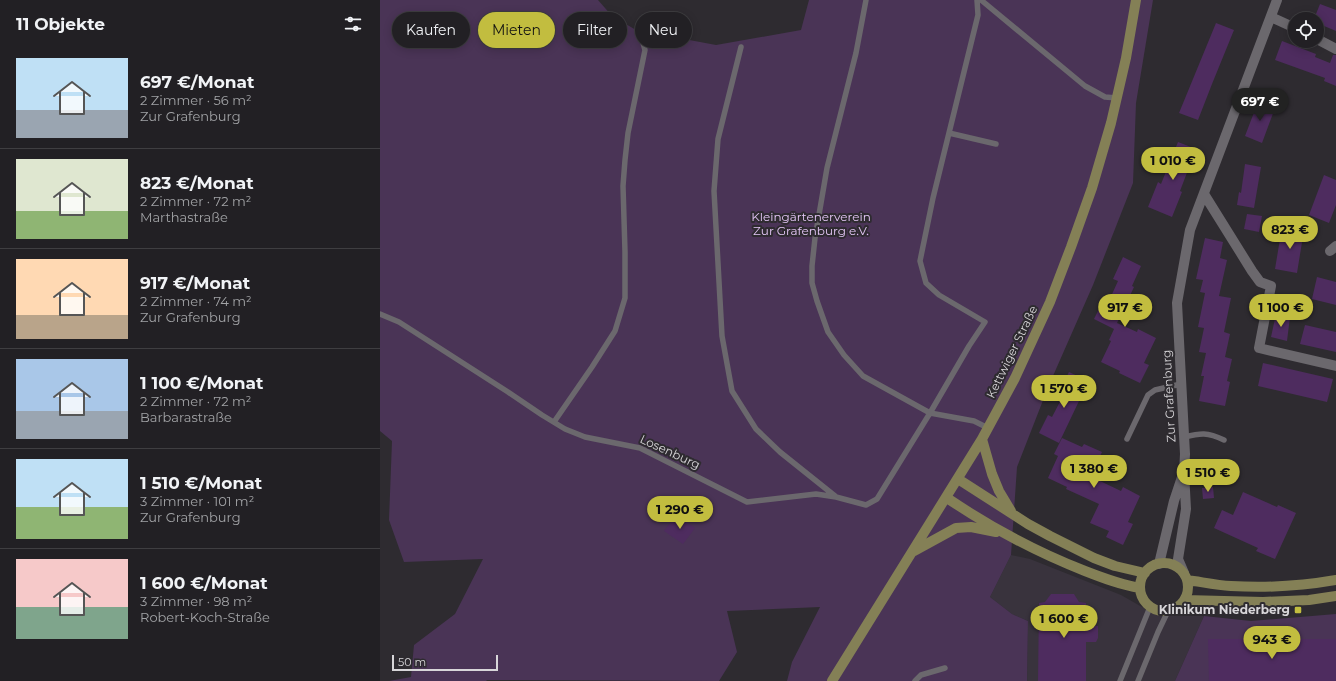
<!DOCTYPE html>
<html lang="de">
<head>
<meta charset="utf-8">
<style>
	:root { --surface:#222024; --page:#2e2d31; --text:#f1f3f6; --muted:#a2a3a6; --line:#3f3e41; --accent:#c2bd3f }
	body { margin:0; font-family:Montserrat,sans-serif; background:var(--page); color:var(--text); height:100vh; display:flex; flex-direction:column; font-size:15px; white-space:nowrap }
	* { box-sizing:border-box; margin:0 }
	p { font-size:13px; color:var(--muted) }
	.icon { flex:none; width:22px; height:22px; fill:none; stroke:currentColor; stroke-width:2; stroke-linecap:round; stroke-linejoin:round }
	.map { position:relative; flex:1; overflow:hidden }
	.drawer { display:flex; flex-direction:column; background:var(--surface); width:380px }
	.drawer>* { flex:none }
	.guide { position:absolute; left:12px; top:12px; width:380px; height:36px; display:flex; gap:8px }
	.fabs { position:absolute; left:908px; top:12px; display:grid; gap:8px }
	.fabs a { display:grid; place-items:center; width:36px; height:36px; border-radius:50%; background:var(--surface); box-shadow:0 2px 10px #0003,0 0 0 1px var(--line); font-size:20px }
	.scale { position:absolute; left:12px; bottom:10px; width:106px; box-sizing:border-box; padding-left:4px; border:2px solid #d8d6d9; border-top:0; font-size:11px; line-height:14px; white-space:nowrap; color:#d8d6d9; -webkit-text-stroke:3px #2e2b30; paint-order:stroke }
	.price { position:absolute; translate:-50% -34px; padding:0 9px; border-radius:14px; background:var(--accent); color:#111; font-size:13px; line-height:26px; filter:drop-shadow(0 1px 2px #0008) }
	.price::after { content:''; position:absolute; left:50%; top:24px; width:12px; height:9px; margin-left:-6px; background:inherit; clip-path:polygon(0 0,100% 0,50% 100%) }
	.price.active { background:#222; color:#fff }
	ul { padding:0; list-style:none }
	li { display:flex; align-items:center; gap:12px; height:100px; padding:0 16px }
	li+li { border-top:1px solid var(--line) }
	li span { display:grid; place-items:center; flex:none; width:112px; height:80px; border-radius:0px; color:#555 }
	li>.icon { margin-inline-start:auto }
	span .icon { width:48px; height:48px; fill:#fffc; stroke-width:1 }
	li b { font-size:17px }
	h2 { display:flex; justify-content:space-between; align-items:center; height:48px; padding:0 16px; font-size:17px }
	.chip { padding:0 14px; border-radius:18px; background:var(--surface); box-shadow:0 2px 10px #0003,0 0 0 1px var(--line); font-size:14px; line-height:36px }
	.chip.active { background:var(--accent); color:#111 }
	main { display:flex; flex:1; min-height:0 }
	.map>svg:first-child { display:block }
	.built { fill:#39333d }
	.green { fill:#4a3456 }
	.building { fill:#4e2c5f }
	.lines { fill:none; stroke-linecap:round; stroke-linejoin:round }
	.lane { stroke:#6b686d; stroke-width:5.5 }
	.street { stroke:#6b686d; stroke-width:10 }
	.secondary { stroke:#848056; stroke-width:10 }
	.poi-dot { fill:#c2bd3f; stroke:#2e2b30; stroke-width:1.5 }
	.labels { text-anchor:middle; stroke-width:4; stroke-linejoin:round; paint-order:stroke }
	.park-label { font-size:12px; fill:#e4c6f6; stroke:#2e2b30 }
	.street-label { font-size:12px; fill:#d8d6d9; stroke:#2e2b30 }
	.poi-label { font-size:12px; font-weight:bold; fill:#d8d6d9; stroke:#2e2b30; text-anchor:end }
</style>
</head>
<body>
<main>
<section class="drawer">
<h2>11 Objekte<svg class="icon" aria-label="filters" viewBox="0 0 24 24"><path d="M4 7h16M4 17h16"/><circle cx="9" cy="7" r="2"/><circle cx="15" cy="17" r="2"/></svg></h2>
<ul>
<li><span style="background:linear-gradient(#bfe0f5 65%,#9aa5b1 0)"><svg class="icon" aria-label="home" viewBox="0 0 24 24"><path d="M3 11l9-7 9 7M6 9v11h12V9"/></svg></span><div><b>697 €/Monat</b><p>2 Zimmer · 56 m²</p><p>Zur Grafenburg</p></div></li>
<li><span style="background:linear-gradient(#dfe7d0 65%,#8fb573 0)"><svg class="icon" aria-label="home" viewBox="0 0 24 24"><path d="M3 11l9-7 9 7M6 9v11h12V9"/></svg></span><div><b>823 €/Monat</b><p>2 Zimmer · 72 m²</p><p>Marthastraße</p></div></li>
<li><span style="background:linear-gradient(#ffd9b3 70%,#b9a48a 0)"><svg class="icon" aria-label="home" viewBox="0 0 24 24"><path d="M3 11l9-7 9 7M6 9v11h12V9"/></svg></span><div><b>917 €/Monat</b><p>2 Zimmer · 74 m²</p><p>Zur Grafenburg</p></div></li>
<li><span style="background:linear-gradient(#a9c7e8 65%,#9aa5b1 0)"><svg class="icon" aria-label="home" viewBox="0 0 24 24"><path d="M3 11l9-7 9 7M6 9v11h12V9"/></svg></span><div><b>1 100 €/Monat</b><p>2 Zimmer · 72 m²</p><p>Barbarastraße</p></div></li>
<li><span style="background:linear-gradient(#bfe0f5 60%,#8fb573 0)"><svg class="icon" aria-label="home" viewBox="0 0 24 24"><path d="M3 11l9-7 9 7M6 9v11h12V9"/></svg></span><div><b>1 510 €/Monat</b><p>3 Zimmer · 101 m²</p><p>Zur Grafenburg</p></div></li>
<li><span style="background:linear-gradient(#f6c9c9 60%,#7fa58c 0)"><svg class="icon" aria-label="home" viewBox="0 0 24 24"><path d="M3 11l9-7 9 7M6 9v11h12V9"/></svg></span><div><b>1 600 €/Monat</b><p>3 Zimmer · 98 m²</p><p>Robert-Koch-Straße</p></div></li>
</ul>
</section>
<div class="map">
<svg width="956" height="681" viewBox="0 0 956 681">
	<rect width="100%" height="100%" fill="#2e2b30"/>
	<path class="built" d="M 631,555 L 650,559 L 741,595 L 776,615 L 824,616 L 795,681 L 647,681 L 648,621 L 632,614 L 610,597 Z"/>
	<path class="green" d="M 0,0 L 218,0 L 232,16 L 256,30 L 336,45 L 421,30 L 429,0 L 773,0 L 756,103 L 753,183 L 713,285 L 669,385 L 637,467 L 631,555 L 610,597 L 632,614 L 648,621 L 647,681 L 407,681 L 412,662 L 440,607 L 347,611 L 357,652 L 339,681 L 107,680 L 106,681 L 9,681 L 31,677 L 34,645 L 75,614 L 103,559 L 24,562 L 9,520 L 12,441 L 0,431 Z
		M 956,614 L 956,639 L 829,639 L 829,681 L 795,681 L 824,616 L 871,621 Z"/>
	<path class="building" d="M 940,4 L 956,10 L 956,31 L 937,23 L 937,19 L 934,19 Z
		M 836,23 L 854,30 L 832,84 L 818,120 L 799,113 Z
		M 902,41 L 936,54 L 935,57 L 950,63 L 953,55 L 956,55 L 956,86 L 944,81 L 945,78 L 895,60 Z
		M 878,102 L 895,108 L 882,143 L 865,136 Z
		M 798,142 L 816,149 L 800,191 L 802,192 L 792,217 L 768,207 L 778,182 L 781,184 Z
		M 865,164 L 881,167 L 874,208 L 857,205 L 859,192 L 861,193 Z
		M 944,175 L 956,180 L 956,205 L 949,223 L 929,215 Z
		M 867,214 L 882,216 L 879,232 L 864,229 Z
		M 902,227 L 924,230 L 917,273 L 895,269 Z
		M 825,238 L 843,242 L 840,258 L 847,260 L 839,296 L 851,298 L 844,332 L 850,334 L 845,357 L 852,359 L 847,381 L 850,382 L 845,406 L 819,401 L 824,376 L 821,376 L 826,353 L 819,352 L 824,328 L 818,327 L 825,293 L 820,292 L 823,280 L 816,279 Z
		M 743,257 L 761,266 L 752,286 L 754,287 L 737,323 L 757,332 L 758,329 L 776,338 L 764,363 L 769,365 L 760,383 L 739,373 L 740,371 L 721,362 L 731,341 L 729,340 L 734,329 L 714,319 L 723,301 L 728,303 L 738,281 L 733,279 Z
		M 937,277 L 956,282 L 956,305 L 932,299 Z
		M 896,314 L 910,317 L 907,341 L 891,337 Z
		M 925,325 L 956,332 L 956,352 L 920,344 Z
		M 883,363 L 953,379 L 947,402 L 878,386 Z
		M 689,372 L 706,380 L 697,399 L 699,401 L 679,443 L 659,433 L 668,415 L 672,417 L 684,394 L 679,392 Z
		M 682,438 L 702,447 L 704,444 L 722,452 L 711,475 L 721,479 L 720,481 L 741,491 L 743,487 L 760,496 L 748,522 L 753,524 L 743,545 L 726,537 L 729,531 L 710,523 L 719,504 L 686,489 L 687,487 L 668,478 L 678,456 L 674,454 Z
		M 833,487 L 834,498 L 823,499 L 822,488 Z
		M 863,492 L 897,507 L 898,505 L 916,513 L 895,559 L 876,551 L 878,548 L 834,528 L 842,510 L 853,515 Z
		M 296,515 L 315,528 L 303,544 L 284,531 Z
		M 671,594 L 694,594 L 699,602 L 706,603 L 706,626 L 718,626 L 718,638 L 716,642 L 706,642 L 706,681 L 658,681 L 659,603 L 665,602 Z
		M 828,639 L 956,639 L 956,681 L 829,681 Z"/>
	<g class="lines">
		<path class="lane" d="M 486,0 L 476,53 L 447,168 L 435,238 L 432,266 L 432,283 L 437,301 L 448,332 L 464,355 L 483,376 L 550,413 L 589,346 L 605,322 L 559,295 L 546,283 L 540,261 L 553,198 L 598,15 L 597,0
			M 601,0 L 705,86 L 725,97 L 737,98
			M 361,47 L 338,139 L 334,191 L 342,336 L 352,391 L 376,429 L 400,452 L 455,496
			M 569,133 L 616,144
			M 0,314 L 19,322 L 128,392 L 162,415 L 185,429 L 205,437 L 260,448 L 367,502 L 436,494 L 456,497 L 486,505 L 497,499 L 550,413 L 594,421 L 608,428
			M 174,422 L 212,367 L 235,331 L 245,298 L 245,252 L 243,186 L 245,160 L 248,133 L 265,50 L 263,43 L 264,34
			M 804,437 C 821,433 827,432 844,440
			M 747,439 L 768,395 L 775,390 L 801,384
			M 535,681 L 541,675 L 565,668
			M 740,681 L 770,607
			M 758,681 L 778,632 L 788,611"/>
		<path class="street" d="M 891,17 L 915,28
			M 937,39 L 956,49
			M 824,194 L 872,271 L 880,282 L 891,286 L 879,348 L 956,366
			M 950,251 L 956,246
			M 779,564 L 794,501 L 802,477
			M 804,573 L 798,559 L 806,509 L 804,472 L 805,454 L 797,303 L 810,230 L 897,0"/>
		<path class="secondary" d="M 602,439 L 612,474 L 619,491 L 631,511
			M 578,479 L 648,524 L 670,536 L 714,558 L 735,566 L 765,573
			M 567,498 C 610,527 656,552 705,571 C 723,578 741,585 760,588
			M 534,551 L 576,528 L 591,527 L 616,532
			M760 587a24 24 0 1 1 48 0a24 24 0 1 1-48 0Z
			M 807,580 C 822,582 836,585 851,586 C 885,588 922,586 956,580
			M 805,600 L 883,602 L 929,600 L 956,596
			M 452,681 L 602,439 L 635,378 L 670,302 L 691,247 L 712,188 L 731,123 L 746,58 L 756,0"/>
	</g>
	<rect class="poi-dot" x="914" y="606" width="8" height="8" rx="2"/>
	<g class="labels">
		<g class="park-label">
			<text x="431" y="221">Kleingärtenerverein<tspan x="431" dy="14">Zur Grafenburg e.V.</tspan></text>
		</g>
		<g class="street-label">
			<text transform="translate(632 352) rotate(-64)" y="4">Kettwiger Straße</text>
			<text transform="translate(789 396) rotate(-93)" y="4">Zur Grafenburg</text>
			<text transform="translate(290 452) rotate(25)" y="4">Losenburg</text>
		</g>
		<g class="poi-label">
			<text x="910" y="614">Klinikum Niederberg</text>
		</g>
	</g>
</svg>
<div class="fabs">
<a><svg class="icon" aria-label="locate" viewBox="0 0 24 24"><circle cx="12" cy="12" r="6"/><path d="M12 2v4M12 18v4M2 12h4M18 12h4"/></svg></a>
</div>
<div class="scale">50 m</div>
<b class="price active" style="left:880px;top:122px">697 €</b>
<b class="price" style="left:793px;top:181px">1 010 €</b>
<b class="price" style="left:910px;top:250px">823 €</b>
<b class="price" style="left:745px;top:328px">917 €</b>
<b class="price" style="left:901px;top:328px">1 100 €</b>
<b class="price" style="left:684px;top:409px">1 570 €</b>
<b class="price" style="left:714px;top:489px">1 380 €</b>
<b class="price" style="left:828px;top:493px">1 510 €</b>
<b class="price" style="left:300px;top:530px">1 290 €</b>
<b class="price" style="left:684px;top:639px">1 600 €</b>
<b class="price" style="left:892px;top:660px">943 €</b>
<div class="guide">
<a class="chip">Kaufen</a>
<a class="chip active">Mieten</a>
<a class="chip">Filter</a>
<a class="chip">Neu</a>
</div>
</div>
</main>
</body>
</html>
